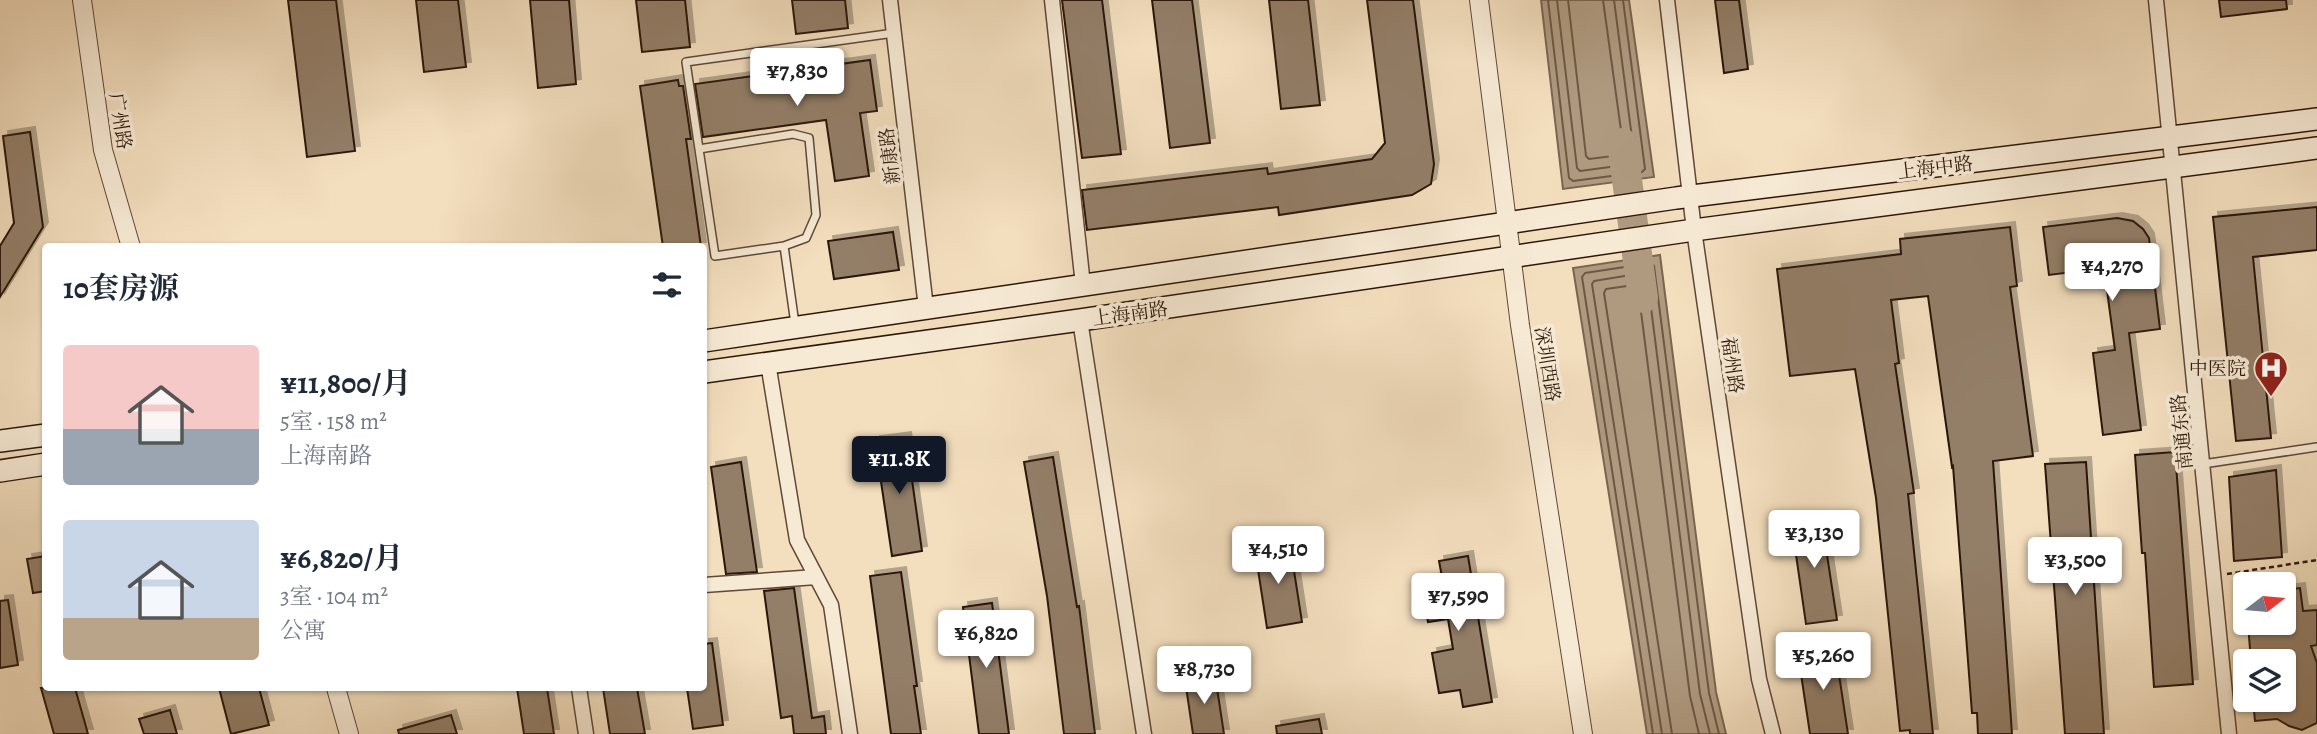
<!DOCTYPE html>
<html lang="zh">
<head>
<meta charset="utf-8">
<style>
	:root { --surface:#fff; --page:#f2f2f3; --text:#1f2937; --muted:#747a83; --accent:#111827 }
	body { margin:0; font-family:Alegreya,"Noto Serif SC",serif; background:var(--page); color:var(--text); height:100vh; display:flex; flex-direction:column; font-size:26px; white-space:nowrap }
	* { box-sizing:border-box; margin:0 }
	p { font-size:23px; color:var(--muted) }
	.icon { flex:none; width:38px; height:38px; fill:none; stroke:currentColor; stroke-width:2; stroke-linecap:round; stroke-linejoin:round }
	.map { position:relative; flex:1; overflow:hidden }
	.sheet { position:absolute; left:42px; top:243px; width:665px; height:448px; display:flex; flex-direction:column; background:var(--surface); border-radius:7px; box-shadow:0 2px 5px #0004 }
	.sheet>* { flex:none }
	.needle { width:46px; rotate:74deg }
	.controls { position:absolute; left:2233px; top:572px; display:grid; gap:14px }
	.controls a { display:grid; place-items:center; width:63px; height:63px; border-radius:7px; background:var(--surface); box-shadow:0 2px 5px #0004; font-size:35px }
	.price { position:absolute; translate:-50% -60px; padding:0 16px; border-radius:7px; background:#fff; color:#222; font-size:23px; line-height:46px; filter:drop-shadow(0 2px 4px #0008) }
	.price::after { content:''; position:absolute; left:50%; top:42px; width:21px; height:16px; margin-left:-10px; background:inherit; clip-path:polygon(0 0,100% 0,50% 100%) }
	.price.current { background:var(--accent); color:#fff }
	ul { padding:0; list-style:none }
	li { display:flex; align-items:center; gap:21px; height:175px; padding:0 21px }
	li span { display:grid; place-items:center; flex:none; width:196px; height:140px; border-radius:7px; color:#555 }
	li>.icon { margin-inline-start:auto }
	span .icon { width:84px; height:84px; fill:#fffc; stroke-width:1 }
	li b { font-size:30px }
	h2 { display:flex; justify-content:space-between; align-items:center; height:84px; padding:0 21px; font-size:30px }
	.map>svg:first-child { display:block }
	.water { fill:#af9a80; stroke:#7b6550; stroke-width:2 }
	.lines { fill:none; stroke-linecap:round; stroke-linejoin:round }
	.shore { stroke:#6e5844; stroke-width:2 }
	.river { stroke:#af9a80; stroke-width:30 }
	.building { fill:#937e67; stroke:#2c1608; stroke-width:2; filter:url(#shadow) }
	.service-casing { stroke:#5e4836; stroke-width:10 }
	.minor-casing { stroke:#5e4836; stroke-width:17 }
	.tertiary-casing { stroke:#5e4836; stroke-width:20 }
	.secondary-casing { stroke:#2c1608; stroke-width:24 }
	.path { stroke:#2c1608; stroke-width:2.5; stroke-dasharray:5 3.5; stroke-linecap:butt }
	.service { stroke:#f7ead5; stroke-width:7 }
	.minor { stroke:#f7ead5; stroke-width:14 }
	.tertiary { stroke:#f7ead5; stroke-width:18 }
	.secondary { stroke:#f7ead5; stroke-width:21 }
	.labels { text-anchor:middle; stroke-width:7; stroke-linejoin:round; paint-order:stroke }
	.street-label { font-size:19px; fill:#2c1608; stroke:#f7ead5 }
	.poi-label { font-size:19px; fill:#2c1608; stroke:#f7ead5; text-anchor:end }
</style>
</head>
<body>
<div class="map">
<svg width="2317" height="734" viewBox="0 0 2317 734">
	<defs>
		<filter id="shadow"><feDropShadow dx="5" dy="-5" stdDeviation="0" flood-color="#0004"/></filter>
	</defs>
	<rect width="100%" height="100%" fill="#f3debe"/>
	<filter id="stains"><feTurbulence type="fractalNoise" baseFrequency=".00286" numOctaves="4"/><feColorMatrix values="0 0 0 0 .2 0 0 0 0 .09 0 0 0 0 .02 0 0 0 .5 -.17"/></filter>
	<radialGradient id="worn" r=".72"><stop offset=".6" stop-color="#630" stop-opacity="0"/><stop offset="1" stop-color="#630" stop-opacity=".3"/></radialGradient>
	<path class="water" d="M 1541,0 L 1629,0 L 1654,177 L 1563,189 Z
		M 1660,255 L 1716,692 L 1726,734 L 1647,734 L 1573,268 Z"/>
	<g class="lines">
		<path class="shore" d="M 1548,0 L 1569,178 L 1573,181 L 1642,172 L 1645,169 L 1623,0
			M 1557,0 L 1577,168 L 1580,171 L 1632,164 L 1635,161 L 1614,0
			M 1568,0 L 1586,156 L 1589,159 L 1621,155 L 1624,152 L 1603,0
			M 1653,734 L 1582,277 L 1585,273 L 1651,263 L 1654,266 L 1709,693 L 1719,734
			M 1662,734 L 1592,284 L 1594,281 L 1643,273 L 1647,276 L 1700,694 L 1710,734
			M 1672,734 L 1604,293 L 1606,289 L 1634,285 L 1638,288 L 1690,696 L 1699,734"/>
		<path class="river" d="M 1622,143 L 1643,298"/>
	</g>
	<path class="building" d="M 288,0 L 336,0 L 355,151 L 307,157 Z
		M 416,0 L 458,0 L 466,67 L 424,72 Z
		M 530,0 L 569,0 L 576,84 L 538,88 Z
		M 636,0 L 685,0 L 690,47 L 642,52 Z
		M 792,0 L 845,0 L 848,28 L 796,34 Z
		M 1062,0 L 1102,0 L 1121,154 L 1082,158 Z
		M 1152,0 L 1192,0 L 1210,143 L 1170,148 Z
		M 1269,0 L 1308,0 L 1320,105 L 1281,109 Z
		M 1367,0 L 1413,0 L 1434,164 L 1431,184 L 1412,195 L 1279,215 L 1278,207 L 1087,230 L 1082,190 L 1267,168 L 1268,174 L 1372,159 L 1385,143 Z
		M 1715,0 L 1739,0 L 1748,69 L 1724,73 Z
		M 2219,0 L 2286,0 L 2287,9 L 2221,17 Z
		M 870,60 L 877,111 L 860,113 L 869,176 L 835,181 L 826,120 L 703,137 L 695,84 Z
		M 678,80 L 679,86 L 683,86 L 691,139 L 686,139 L 701,247 L 663,247 L 640,86 Z
		M 30,132 L 43,227 L 0,297 L 0,246 L 14,223 L 3,136 Z
		M 2317,207 L 2317,250 L 2253,257 L 2271,438 L 2236,441 L 2213,217 Z
		M 2117,218 L 2133,221 L 2143,229 L 2149,238 L 2160,329 L 2129,333 L 2141,430 L 2103,435 L 2093,353 L 2115,350 L 2104,268 L 2049,275 L 2043,227 Z
		M 2010,227 L 2017,286 L 2010,287 L 2033,456 L 1993,461 L 2012,734 L 1978,734 L 1977,713 L 1972,713 L 1953,466 L 1952,467 L 1928,296 L 1891,300 L 1899,363 L 1895,364 L 1914,493 L 1908,494 L 1933,734 L 1910,734 L 1910,730 L 1900,731 L 1876,498 L 1855,369 L 1790,376 L 1777,269 L 1901,254 L 1900,239 Z
		M 893,232 L 899,270 L 834,279 L 828,241 Z
		M 906,437 L 922,551 L 892,556 L 875,441 Z
		M 2175,452 L 2193,684 L 2154,687 L 2145,553 L 2142,553 L 2135,455 Z
		M 1053,457 L 1077,607 L 1079,606 L 1095,734 L 1064,734 L 1047,596 L 1024,462 Z
		M 741,462 L 757,572 L 726,574 L 711,467 Z
		M 2086,462 L 2104,734 L 2065,734 L 2045,464 Z
		M 2276,470 L 2282,557 L 2234,561 L 2229,477 Z
		M 1821,516 L 1837,620 L 1806,624 L 1791,520 Z
		M 1290,545 L 1302,622 L 1267,628 L 1255,550 Z
		M 46,556 L 46,591 L 33,593 L 27,559 Z
		M 1468,556 L 1492,702 L 1463,707 L 1460,690 L 1439,693 L 1432,653 L 1453,649 L 1448,619 L 1428,622 L 1421,581 L 1442,577 L 1439,561 Z
		M 901,572 L 917,686 L 914,686 L 921,734 L 891,734 L 870,576 Z
		M 794,588 L 812,718 L 824,716 L 826,734 L 794,734 L 792,716 L 781,718 L 764,591 Z
		M 2300,588 L 2303,611 L 2317,610 L 2317,645 L 2311,646 L 2317,663 L 2317,723 L 2302,730 L 2289,726 L 2277,719 L 2255,721 L 2253,700 L 2284,700 L 2284,662 L 2251,662 L 2248,623 L 2284,623 L 2284,590 Z
		M 8,600 L 18,665 L 0,668 L 0,601 Z
		M 992,603 L 1009,734 L 979,734 L 963,607 Z
		M 712,643 L 723,725 L 693,729 L 687,688 L 704,688 L 704,644 Z
		M 1835,648 L 1848,734 L 1810,734 L 1798,654 Z
		M 1215,675 L 1224,734 L 1193,734 L 1185,680 Z
		M 41,688 L 75,688 L 88,734 L 54,734 Z
		M 219,688 L 259,688 L 269,725 L 231,734 Z
		M 517,688 L 547,688 L 554,734 L 524,734 Z
		M 603,688 L 637,688 L 645,734 L 610,734 Z
		M 170,710 L 177,734 L 144,734 L 139,719 Z
		M 451,715 L 457,734 L 399,734 L 398,730 Z
		M 1319,719 L 1322,734 L 1277,734 L 1276,726 Z"/>
	<g class="lines">
		<g class="service-casing">
			<path id="service" d="M 699,149 L 793,134 L 809,138 L 816,215 L 806,238 L 784,246
				M 795,324 L 784,246 L 715,256 L 686,62 L 894,33
				M 2203,464 L 2317,447"/>
		</g>
		<g class="minor-casing">
			<path id="minor" d="M 890,0 L 926,308
				M 1052,0 L 1083,285
				M 1667,0 L 1694,230 L 1759,679 L 1773,734
				M 2156,0 L 2229,734
				M 1080,320 L 1144,734
				M 768,363 L 797,540 L 831,605 L 850,734
				M 704,585 L 816,577
				M 579,688 L 586,734"/>
		</g>
		<g class="tertiary-casing">
			<path id="tertiary" d="M 82,0 L 103,150 L 131,247
				M 1479,0 L 1520,325 L 1583,734
				M 336,688 L 349,734"/>
		</g>
		<g class="secondary-casing">
			<path id="secondary" d="M 704,341 L 1676,198 L 2317,119
				M 704,372 L 1080,320 L 1694,230 L 2317,148
				M 0,441 L 46,435
				M 0,471 L 46,464"/>
		</g>
		<path class="path" d="M 2227,574 L 2317,560"/>
		<use href="#service" class="service"/>
		<use href="#minor" class="minor"/>
		<use href="#tertiary" class="tertiary"/>
		<use href="#secondary" class="secondary"/>
	</g>
	<defs>
		<g id="hospital-pin" transform="scale(1.75)"><path d="M0 17L-7.5 6A9.5 9.5 0 1 1 7.5 6Z" fill="#8f2418" stroke="#f7ead5"/><path d="M-5-5h3v3.5h4V-5h3V5h-3V1.5h-4V5h-3Z" fill="#fff"/></g>
	</defs>
	<g fill-rule="evenodd">
		<use href="#hospital-pin" x="2271" y="368"/>
	</g>
	<g class="labels">
		<g class="street-label">
			<text transform="translate(121 121) rotate(81)" y="7">广州路</text>
			<text transform="translate(889 156) rotate(-97)" y="7">新康路</text>
			<text transform="translate(1935 167) rotate(-7)" y="7">上海中路</text>
			<text transform="translate(1130 313) rotate(-8)" y="7">上海南路</text>
			<text transform="translate(1548 364) rotate(81)" y="7">深圳西路</text>
			<text transform="translate(1733 365) rotate(82)" y="7">福州路</text>
			<text transform="translate(2181 432) rotate(-96)" y="7">南通东路</text>
		</g>
		<g class="poi-label">
			<text x="2246" y="375">中医院</text>
		</g>
	</g>
	<rect width="100%" height="100%" filter="url(#stains)"/>
	<rect width="100%" height="100%" fill="url(#worn)"/>
</svg>
<div class="controls">
<a><svg class="needle" viewBox="-14 -14 28 28"><path d="M0-13l5 13h-10z" fill="#e53935"/><path d="M0 13l5-13h-10z" fill="#747a83"/></svg></a>
<a><svg class="icon" aria-label="layers" viewBox="0 0 24 24"><path d="M12 4l9 5-9 5-9-5zM3 14l9 5 9-5"/></svg></a>
</div>
<b class="price" style="left:797px;top:108px">¥7,830</b>
<b class="price" style="left:2112px;top:303px">¥4,270</b>
<b class="price current" style="left:899px;top:496px">¥11.8K</b>
<b class="price" style="left:1814px;top:570px">¥3,130</b>
<b class="price" style="left:1278px;top:586px">¥4,510</b>
<b class="price" style="left:2075px;top:597px">¥3,500</b>
<b class="price" style="left:1458px;top:633px">¥7,590</b>
<b class="price" style="left:986px;top:670px">¥6,820</b>
<b class="price" style="left:1823px;top:692px">¥5,260</b>
<b class="price" style="left:1204px;top:706px">¥8,730</b>
<section class="sheet">
<h2>10套房源<svg class="icon" aria-label="filters" viewBox="0 0 24 24"><path d="M4 7h16M4 17h16"/><circle cx="9" cy="7" r="2"/><circle cx="15" cy="17" r="2"/></svg></h2>
<ul>
<li><span style="background:linear-gradient(#f6c9c9 60%,#9aa5b1 0)"><svg class="icon" aria-label="home" viewBox="0 0 24 24"><path d="M3 11l9-7 9 7M6 9v11h12V9"/></svg></span><div><b>¥11,800/月</b><p>5室 · 158 m²</p><p>上海南路</p></div></li>
<li><span style="background:linear-gradient(#c9d6e8 70%,#b9a48a 0)"><svg class="icon" aria-label="home" viewBox="0 0 24 24"><path d="M3 11l9-7 9 7M6 9v11h12V9"/></svg></span><div><b>¥6,820/月</b><p>3室 · 104 m²</p><p>公寓</p></div></li>
</ul>
</section>
</div>
</body>
</html>
